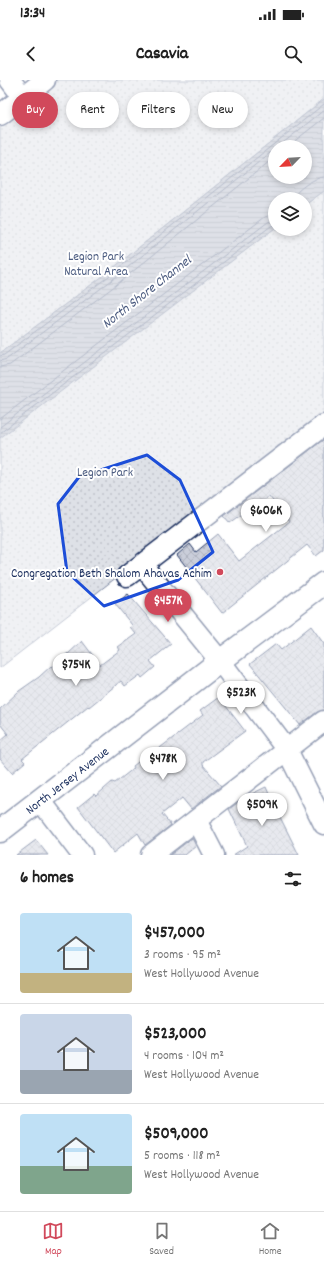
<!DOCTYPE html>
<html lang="en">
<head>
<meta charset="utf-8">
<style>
	:root { --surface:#fff; --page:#f2f2f2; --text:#222; --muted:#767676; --line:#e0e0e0; --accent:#d1495b }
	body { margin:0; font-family:Dekko,sans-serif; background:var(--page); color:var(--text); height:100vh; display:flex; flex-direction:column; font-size:15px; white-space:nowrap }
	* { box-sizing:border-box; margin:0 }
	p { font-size:13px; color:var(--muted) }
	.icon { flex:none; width:22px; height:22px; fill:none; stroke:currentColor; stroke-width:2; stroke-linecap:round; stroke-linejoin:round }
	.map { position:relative; height:775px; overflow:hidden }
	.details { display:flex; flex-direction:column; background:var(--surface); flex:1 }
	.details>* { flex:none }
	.top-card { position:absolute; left:12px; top:12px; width:300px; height:36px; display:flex; gap:8px }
	.needle { width:26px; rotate:245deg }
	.fabs { position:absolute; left:268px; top:60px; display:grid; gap:8px }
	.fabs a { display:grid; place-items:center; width:44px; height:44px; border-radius:50%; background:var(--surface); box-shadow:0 2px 6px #0003; font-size:20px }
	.price { position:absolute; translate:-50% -34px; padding:0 9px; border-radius:14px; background:#fff; color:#222; font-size:13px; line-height:26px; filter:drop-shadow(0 1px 2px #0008) }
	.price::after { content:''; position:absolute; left:50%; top:24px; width:12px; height:9px; margin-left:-6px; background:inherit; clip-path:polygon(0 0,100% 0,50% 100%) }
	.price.on { background:var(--accent); color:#fff }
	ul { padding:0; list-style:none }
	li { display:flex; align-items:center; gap:12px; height:100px; padding:0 20px }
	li+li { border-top:1px solid var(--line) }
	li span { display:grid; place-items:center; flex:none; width:112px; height:80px; border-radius:4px; color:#555 }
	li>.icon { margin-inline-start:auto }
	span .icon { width:48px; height:48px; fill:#fffc; stroke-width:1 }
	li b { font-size:17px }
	h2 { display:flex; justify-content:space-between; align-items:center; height:48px; padding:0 20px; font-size:17px }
	.tag { padding:0 14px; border-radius:18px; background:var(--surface); box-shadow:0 2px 6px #0003; font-size:14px; line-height:36px }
	.tag.on { background:var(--accent); color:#fff }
	.status { display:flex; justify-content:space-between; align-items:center; height:28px; padding:0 20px; background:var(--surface); direction:ltr }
	.status svg { height:11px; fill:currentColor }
	header { display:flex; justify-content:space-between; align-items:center; height:52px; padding:0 20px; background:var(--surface); font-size:18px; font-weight:800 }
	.tabs { display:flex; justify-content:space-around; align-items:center; height:56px; border-top:1px solid var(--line); background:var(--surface); font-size:11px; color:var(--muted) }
	.tabs a { display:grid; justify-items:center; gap:2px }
	.tabs .on { color:var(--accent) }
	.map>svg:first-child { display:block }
	.park { fill:url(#park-dots); stroke:#7c88a2 }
	.water { fill:url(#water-rules); stroke:#77839f; fill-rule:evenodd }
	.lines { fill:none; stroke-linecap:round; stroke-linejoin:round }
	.shore { stroke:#596789; stroke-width:1 }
	.building { fill:url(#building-cross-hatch); stroke:#1b2f5e }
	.minor-casing { stroke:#1b2f5e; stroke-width:23 }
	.major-casing { stroke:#1b2f5e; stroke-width:25 }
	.minor { stroke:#fff; stroke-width:20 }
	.major { stroke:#fff; stroke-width:22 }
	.marked { fill:none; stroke:#1d4ed8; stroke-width:3; stroke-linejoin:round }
	.poi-dot { fill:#d1495b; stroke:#fff; stroke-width:1.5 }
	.labels { text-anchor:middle; stroke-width:4; stroke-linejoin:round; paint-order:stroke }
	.park-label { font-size:13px; fill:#4c5c80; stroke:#fff }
	.poi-label { font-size:13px; fill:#1b2f5e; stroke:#fff; text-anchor:end }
	.street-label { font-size:13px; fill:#1b2f5e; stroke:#fff }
	.water-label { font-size:14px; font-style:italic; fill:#49597e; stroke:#fff }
</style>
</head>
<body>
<div class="status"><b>13:34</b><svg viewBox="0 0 49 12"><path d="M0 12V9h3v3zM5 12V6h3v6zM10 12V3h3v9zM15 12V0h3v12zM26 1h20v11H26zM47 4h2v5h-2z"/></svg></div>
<header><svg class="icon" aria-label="back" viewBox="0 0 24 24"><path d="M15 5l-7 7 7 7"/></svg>Casavia<svg class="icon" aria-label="search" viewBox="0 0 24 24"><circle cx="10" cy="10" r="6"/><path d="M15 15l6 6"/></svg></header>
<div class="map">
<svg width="324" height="775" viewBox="0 0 324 775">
	<defs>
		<pattern id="park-dots" width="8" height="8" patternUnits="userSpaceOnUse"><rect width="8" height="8" fill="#dee1e7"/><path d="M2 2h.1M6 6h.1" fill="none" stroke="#bec1c9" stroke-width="1.8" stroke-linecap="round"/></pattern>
		<pattern id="water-rules" width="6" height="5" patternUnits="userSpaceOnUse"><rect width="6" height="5" fill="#b5bbca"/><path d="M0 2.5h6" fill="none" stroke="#9298a7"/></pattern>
		<pattern id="building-cross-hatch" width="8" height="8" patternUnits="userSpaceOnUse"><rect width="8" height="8" fill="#caceda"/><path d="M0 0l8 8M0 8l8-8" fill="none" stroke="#adb1be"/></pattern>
	</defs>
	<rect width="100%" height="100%" fill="#fff"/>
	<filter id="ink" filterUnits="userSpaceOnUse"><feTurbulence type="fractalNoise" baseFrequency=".025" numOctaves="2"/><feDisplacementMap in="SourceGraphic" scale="8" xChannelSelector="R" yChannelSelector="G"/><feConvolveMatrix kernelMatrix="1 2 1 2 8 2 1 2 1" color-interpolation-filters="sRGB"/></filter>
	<g filter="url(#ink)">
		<path class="park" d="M 49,0 L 324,0 L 324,19 L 107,193 L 0,273 L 0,38 Z
			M 324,111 L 324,336 L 0,588 L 0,356 L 275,148 L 275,149 L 305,149 L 305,125 Z"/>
		<path class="water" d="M 324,19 L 324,111 L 305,125 L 305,119 L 275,119 L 275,148 L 0,358 L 0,273 L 107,193 ZM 275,67 L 305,67 L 305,97 L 275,97 Z"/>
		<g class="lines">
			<path class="shore" d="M 278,67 L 324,30
				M 287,67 L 324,38
				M 291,119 C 297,110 314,97 324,97
				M 0,276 L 4,275 L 109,196 L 324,24
				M 0,281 L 7,279 L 112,200 L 275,69
				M 0,287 L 10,285 L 116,205 L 275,77
				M 0,339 L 265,137 L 275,134
				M 0,347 L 268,142 L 275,140
				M 0,353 L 271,146 L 275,145"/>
		</g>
		<path class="building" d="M 324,359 L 324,470 L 316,476 L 307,465 L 222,533 L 177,475 L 190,464 L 196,472 L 218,454 L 239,481 L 289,442 L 269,416 L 249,432 L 248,430 L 230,443 L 224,436 Z
			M 128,514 L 171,564 L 150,581 L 155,587 L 142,598 L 140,595 L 125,606 L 121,601 L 89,627 L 88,626 L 22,679 L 25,682 L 12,693 L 0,679 L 0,661 L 8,654 L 0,644 L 0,629 L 19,611 L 39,597 L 51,586 L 52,587 L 68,573 L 68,574 L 82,561 L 100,585 L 120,570 L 118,567 L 136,554 L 130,547 L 132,545 L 115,524 Z
			M 311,546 L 324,564 L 324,630 L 317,632 L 300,645 L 250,584 L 276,564 L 281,570 Z
			M 219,617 L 245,651 L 203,682 L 203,685 L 221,706 L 191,729 L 182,718 L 162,734 L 171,745 L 145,765 L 138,753 L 113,773 L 78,727 L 94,714 L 96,716 L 112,702 L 115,703 L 134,688 L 133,686 L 147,675 L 148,677 L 203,635 L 200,631 Z
			M 266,707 L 272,721 L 299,775 L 233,775 L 247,766 L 229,729 L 245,717 Z
			M 192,758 L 196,766 L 185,775 L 170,775 Z
			M 36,760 L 48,775 L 16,775 Z"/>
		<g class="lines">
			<g class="minor-casing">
				<path id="minor" d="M 10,0 L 23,17
					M 0,35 L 45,0
					M 142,485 L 220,581 L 287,670 L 324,744
					M 127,496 L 324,345
					M 40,720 L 82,775
					M 196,740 L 214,775
					M 151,775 L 324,641"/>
			</g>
			<g class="major-casing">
				<g id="major">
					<path id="s1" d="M 0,751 L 220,581 L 324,503"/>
				</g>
			</g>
			<use href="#minor" class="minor"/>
			<use href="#major" class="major"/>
		</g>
	</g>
	<path d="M0 0H324V775H0ZM 147,375 L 180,400 L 213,472 L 178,500 L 104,526 L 67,492 L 58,424 L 79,397 Z" fill="#fff" fill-opacity=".55" fill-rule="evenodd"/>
	<path class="marked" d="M 147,375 L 180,400 L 213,472 L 178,500 L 104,526 L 67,492 L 58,424 L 79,397 Z"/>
	<circle class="poi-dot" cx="220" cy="492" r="4"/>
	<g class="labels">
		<g class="park-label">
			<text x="96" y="180">Legion Park<tspan x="96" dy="15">Natural Area</tspan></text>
			<text x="105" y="396">Legion Park</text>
		</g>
		<g class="poi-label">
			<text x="212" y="497">Congregation Beth Shalom Ahavas Achim</text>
		</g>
		<g class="street-label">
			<text dy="5" stroke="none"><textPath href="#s1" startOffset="84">North Jersey Avenue</textPath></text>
		</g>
		<g class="water-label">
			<text transform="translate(146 211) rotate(-38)" y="5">North Shore Channel</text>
		</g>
	</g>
</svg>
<div class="fabs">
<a><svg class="needle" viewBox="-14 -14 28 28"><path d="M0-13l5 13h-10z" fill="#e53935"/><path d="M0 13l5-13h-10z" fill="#767676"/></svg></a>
<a><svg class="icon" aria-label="layers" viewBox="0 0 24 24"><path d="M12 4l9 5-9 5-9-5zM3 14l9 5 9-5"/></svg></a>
</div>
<b class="price" style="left:266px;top:453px">$606K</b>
<b class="price on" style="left:168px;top:543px">$457K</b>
<b class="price" style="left:76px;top:607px">$754K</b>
<b class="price" style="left:241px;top:635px">$523K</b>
<b class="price" style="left:163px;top:701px">$478K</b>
<b class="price" style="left:262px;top:747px">$509K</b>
<div class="top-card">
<a class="tag on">Buy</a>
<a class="tag">Rent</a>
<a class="tag">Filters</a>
<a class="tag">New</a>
</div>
</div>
<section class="details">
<h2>6 homes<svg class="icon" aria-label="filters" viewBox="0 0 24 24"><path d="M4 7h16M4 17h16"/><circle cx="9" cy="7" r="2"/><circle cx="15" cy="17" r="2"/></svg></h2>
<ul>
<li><span style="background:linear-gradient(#bfe0f5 75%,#c2b280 0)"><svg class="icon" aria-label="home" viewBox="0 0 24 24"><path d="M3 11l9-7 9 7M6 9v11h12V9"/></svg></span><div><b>$457,000</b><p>3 rooms · 95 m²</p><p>West Hollywood Avenue</p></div></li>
<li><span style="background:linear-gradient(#c9d6e8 70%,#9aa5b1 0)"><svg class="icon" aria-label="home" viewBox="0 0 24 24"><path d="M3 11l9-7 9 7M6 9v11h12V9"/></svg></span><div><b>$523,000</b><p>4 rooms · 104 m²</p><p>West Hollywood Avenue</p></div></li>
<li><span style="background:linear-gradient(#bfe0f5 65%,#7fa58c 0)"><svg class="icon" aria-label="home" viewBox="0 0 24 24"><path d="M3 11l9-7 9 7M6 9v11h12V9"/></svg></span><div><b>$509,000</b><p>5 rooms · 118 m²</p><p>West Hollywood Avenue</p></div></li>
</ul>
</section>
<nav class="tabs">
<a class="on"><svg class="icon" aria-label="map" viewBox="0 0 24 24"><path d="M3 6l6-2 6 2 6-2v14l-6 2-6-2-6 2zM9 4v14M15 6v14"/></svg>Map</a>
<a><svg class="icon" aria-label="saved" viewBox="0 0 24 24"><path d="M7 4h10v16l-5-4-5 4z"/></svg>Saved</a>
<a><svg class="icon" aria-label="home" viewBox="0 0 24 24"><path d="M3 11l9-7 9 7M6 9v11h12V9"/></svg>Home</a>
</nav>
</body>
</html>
